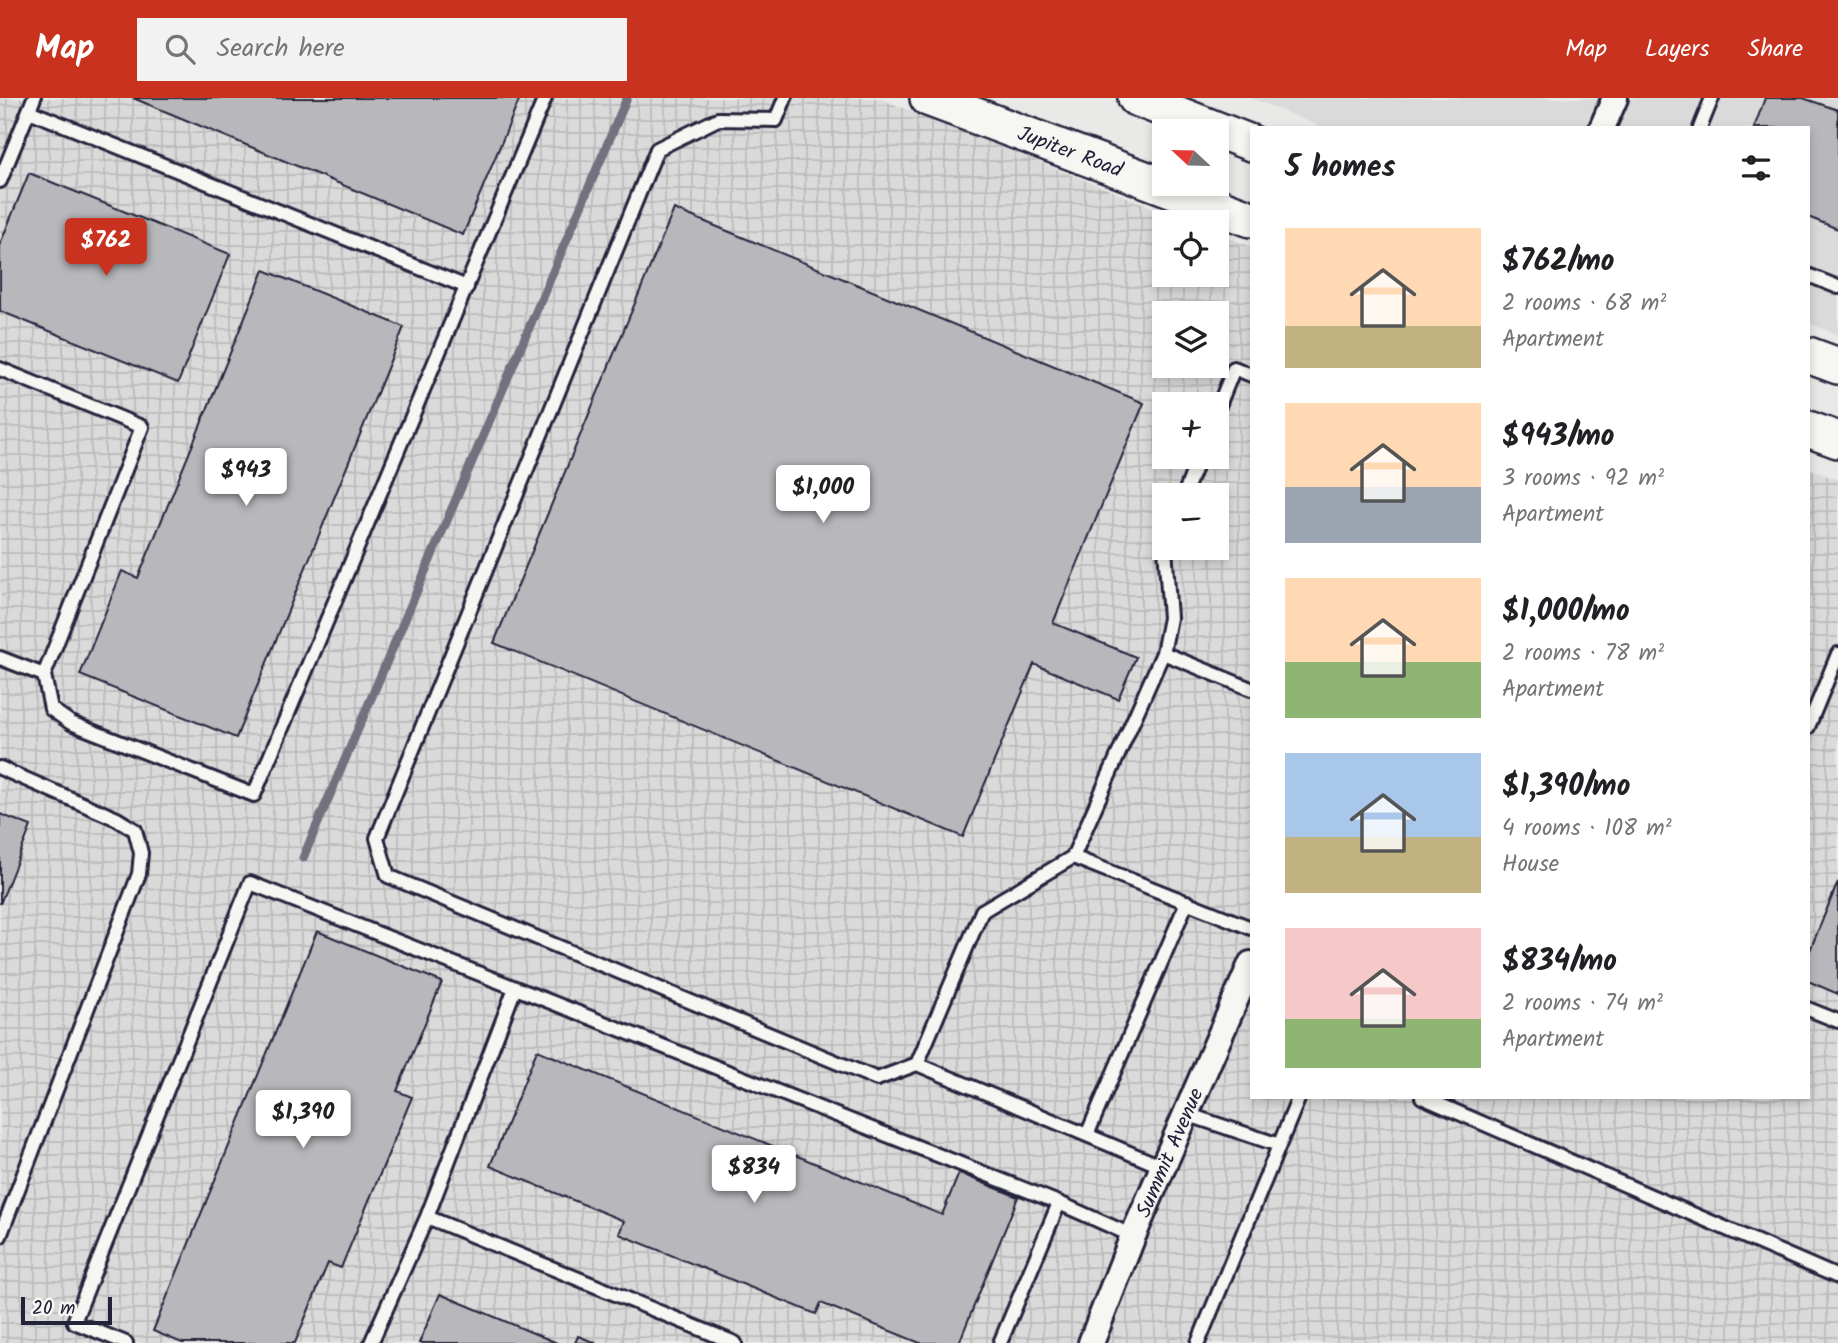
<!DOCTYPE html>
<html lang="en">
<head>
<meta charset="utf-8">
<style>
	:root { --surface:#fff; --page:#f2f2f2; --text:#202124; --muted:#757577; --accent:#c8321e }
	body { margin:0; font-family:Kalam,sans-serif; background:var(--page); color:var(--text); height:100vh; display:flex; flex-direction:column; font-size:26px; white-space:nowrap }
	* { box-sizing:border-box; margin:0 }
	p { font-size:23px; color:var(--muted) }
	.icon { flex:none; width:38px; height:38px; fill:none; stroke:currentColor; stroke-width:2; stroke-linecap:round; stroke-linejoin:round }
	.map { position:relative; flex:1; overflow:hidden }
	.drawer { position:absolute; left:1250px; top:28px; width:560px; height:973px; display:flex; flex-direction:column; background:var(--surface); border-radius:0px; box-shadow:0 4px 10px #0003 }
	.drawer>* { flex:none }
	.needle { width:46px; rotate:292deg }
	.buttons { position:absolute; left:1152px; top:21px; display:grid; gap:14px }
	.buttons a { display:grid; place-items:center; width:77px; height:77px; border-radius:0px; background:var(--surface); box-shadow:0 4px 10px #0003; font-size:35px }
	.scale { position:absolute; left:21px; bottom:18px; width:91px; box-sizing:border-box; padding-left:7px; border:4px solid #22223b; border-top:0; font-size:19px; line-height:24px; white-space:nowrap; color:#22223b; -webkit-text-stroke:5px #f6f6f2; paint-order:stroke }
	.price { position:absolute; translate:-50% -60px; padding:0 16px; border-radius:7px; background:#fff; color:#222; font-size:23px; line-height:46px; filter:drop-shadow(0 2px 4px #0008) }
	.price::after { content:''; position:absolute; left:50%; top:42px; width:21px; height:16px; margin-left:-10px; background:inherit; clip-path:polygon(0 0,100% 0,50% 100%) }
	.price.selected { background:var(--accent); color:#fff }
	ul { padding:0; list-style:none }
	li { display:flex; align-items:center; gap:21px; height:175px; padding:0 35px }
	li span { display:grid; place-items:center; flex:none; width:196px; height:140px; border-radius:0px; color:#555 }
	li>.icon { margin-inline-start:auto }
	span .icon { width:84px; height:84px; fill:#fffc; stroke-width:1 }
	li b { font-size:30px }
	h2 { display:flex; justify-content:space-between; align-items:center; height:84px; padding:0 35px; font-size:30px }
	header { display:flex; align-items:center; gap:42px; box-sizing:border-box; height:98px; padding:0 35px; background:var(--accent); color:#fff }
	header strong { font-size:33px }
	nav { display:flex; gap:38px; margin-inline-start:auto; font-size:24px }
	.search { width:490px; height:63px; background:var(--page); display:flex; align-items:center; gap:18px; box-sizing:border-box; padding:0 24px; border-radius:0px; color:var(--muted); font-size:26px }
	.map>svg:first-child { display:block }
	.built { fill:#dadada }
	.industrial { fill:url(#industrial-grid); fill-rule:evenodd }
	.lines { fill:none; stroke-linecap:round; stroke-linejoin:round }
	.stream { stroke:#71717f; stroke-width:9 }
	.building { fill:#b8b8bc; stroke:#22223b; stroke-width:2 }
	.service-casing { stroke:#22223b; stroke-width:18 }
	.minor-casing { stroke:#22223b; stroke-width:30 }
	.secondary-casing { stroke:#22223b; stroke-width:40 }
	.service { stroke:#f6f6f2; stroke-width:12 }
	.minor { stroke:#f6f6f2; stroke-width:24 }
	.secondary { stroke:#f6f6f2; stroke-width:35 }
	.labels { text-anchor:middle; stroke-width:7; stroke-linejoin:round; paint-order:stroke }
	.street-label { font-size:21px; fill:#22223b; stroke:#f6f6f2 }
</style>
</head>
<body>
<header>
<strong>Map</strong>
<div class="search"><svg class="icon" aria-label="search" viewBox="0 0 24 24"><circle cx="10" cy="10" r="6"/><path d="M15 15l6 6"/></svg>Search here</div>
<nav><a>Map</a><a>Layers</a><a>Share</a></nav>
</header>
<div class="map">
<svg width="1838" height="1245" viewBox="0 0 1838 1245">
	<defs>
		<pattern id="industrial-grid" width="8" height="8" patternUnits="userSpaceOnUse" patternTransform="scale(1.75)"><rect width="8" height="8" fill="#dadada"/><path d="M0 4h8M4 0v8" fill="none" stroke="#bbbbbc"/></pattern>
	</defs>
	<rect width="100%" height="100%" fill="#e9e9e7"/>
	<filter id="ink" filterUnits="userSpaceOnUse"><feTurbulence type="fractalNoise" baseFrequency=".0143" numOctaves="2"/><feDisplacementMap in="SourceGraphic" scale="14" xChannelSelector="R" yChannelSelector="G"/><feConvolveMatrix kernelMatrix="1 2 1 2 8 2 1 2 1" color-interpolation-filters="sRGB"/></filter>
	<g filter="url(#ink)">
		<path class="built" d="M 1251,0 L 1838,0 L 1838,237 L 1808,225 L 1808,30 L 1324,30 Z"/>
		<path class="industrial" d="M 0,0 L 878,0 L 1190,124 L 1164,124 L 1164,177 L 1216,177 L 1216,135 L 1251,149 L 1251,999 L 1808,999 L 1808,370 L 1838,382 L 1838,1245 L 0,1245 ZM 1164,215 L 1216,215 L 1216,268 L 1164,268 ZM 1164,306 L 1216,306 L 1216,359 L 1164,359 ZM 1164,397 L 1216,397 L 1216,450 L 1164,450 Z"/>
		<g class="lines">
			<path class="stream" d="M 303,760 L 627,0"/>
		</g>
		<path class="building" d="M 133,0 L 520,0 L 463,137 Z
			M 1765,0 L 1803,0 L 1838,12 L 1838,131 L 1808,119 L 1808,30 L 1754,30 Z
			M 29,75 L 230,156 L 178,285 L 0,213 L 0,146 Z
			M 674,111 L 1144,305 L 1053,525 L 1136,559 L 1118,601 L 1034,566 L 963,739 L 494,545 Z
			M 264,172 L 404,229 L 236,640 L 80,577 L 122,473 L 138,480 Z
			M 0,716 L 31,728 L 0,806 Z
			M 1838,784 L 1838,896 L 1808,883 L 1808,857 Z
			M 317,833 L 442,884 L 397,993 L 412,999 L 341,1170 L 328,1165 L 295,1245 L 182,1245 L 153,1233 Z
			M 537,952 L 942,1117 L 959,1075 L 1018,1099 L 959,1245 L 920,1245 L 821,1205 L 816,1216 L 619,1136 L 624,1123 L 490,1068 Z
			M 440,1196 L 557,1245 L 419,1245 Z
			M 578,1238 L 596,1245 L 575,1245 Z"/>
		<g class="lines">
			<g class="service-casing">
				<path id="service" d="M 785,0 L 776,22 L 718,21 L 657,51 L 377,740 L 388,778 L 877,981 L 917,966 L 1163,1069
					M 29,13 L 467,189
					M 1700,30 L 1712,0
					M 0,83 L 34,0
					M 1808,177 L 1838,189
					M 0,271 L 142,329 L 44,577
					M 1216,315 L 1234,270 L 1251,277
					M 1184,397 L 1199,359
					M 1163,555 L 1251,591
					M 0,560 L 44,577 L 51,611 L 71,625 L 254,697 L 545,0
					M 1808,629 L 1838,556
					M 0,670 L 117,721 L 135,732 L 141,755 L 139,776 L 0,1138
					M 1073,759 L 1251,830
					M 1808,911 L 1838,923
					M 917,966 L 982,813 L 1073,759 L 1163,555 L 1170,520 L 1165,450
					M 1422,999 L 1838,1179
					M 1186,1016 L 1279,1047
					M 1087,1037 L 1187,804
					M 427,1119 L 735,1245
					M 126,1245 L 74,1224 L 250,785 L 1059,1105 L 1133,1138
					M 371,1245 L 427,1119 L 515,890
					M 1000,1245 L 1059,1105
					M 1198,1245 L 1299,999"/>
			</g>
			<g class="minor-casing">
				<g id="minor">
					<path d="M 1602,30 L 1615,0"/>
					<path id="s1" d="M 1091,1245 L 1133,1138 L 1251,866"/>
				</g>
			</g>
			<g class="secondary-casing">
				<g id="secondary">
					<path id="s2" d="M 928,0 L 1251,121"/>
					<path d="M 1136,0 L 1251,45"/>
					<path d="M 1808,257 L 1838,268"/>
					<path d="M 1808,331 L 1838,342"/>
				</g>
			</g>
			<use href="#service" class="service"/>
			<use href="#minor" class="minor"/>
			<use href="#secondary" class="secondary"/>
		</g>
	</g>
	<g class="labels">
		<g class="street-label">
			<text dy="7" stroke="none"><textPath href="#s2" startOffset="152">Jupiter Road</textPath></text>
			<text dy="7" stroke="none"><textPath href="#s1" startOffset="206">Summit Avenue</textPath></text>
		</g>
	</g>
</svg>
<div class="buttons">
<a><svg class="needle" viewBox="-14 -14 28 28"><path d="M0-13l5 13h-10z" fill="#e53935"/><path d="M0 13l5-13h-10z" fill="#757577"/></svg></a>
<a><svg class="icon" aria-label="locate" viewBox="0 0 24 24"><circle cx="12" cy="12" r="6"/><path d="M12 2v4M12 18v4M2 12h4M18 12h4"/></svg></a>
<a><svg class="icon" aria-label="layers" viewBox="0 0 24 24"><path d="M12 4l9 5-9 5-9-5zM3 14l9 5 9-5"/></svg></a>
<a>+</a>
<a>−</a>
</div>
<div class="scale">20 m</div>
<b class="price selected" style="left:106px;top:180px">$762</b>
<b class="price" style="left:246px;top:410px">$943</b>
<b class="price" style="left:823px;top:427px">$1,000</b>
<b class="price" style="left:303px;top:1052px">$1,390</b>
<b class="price" style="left:754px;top:1107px">$834</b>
<section class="drawer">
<h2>5 homes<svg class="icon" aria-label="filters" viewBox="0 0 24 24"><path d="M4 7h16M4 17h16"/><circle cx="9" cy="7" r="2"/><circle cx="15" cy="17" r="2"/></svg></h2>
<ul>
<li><span style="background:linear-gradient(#ffd9b3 70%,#c2b280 0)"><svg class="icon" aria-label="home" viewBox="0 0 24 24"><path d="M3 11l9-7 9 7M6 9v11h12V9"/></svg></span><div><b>$762/mo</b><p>2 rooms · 68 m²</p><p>Apartment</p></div></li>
<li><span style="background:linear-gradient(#ffd9b3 60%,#9aa5b1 0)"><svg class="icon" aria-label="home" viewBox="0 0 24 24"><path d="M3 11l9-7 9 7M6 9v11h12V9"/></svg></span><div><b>$943/mo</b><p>3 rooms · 92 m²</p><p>Apartment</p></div></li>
<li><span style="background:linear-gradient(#ffd9b3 60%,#8fb573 0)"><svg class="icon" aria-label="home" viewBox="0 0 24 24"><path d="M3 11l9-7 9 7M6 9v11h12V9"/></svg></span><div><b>$1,000/mo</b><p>2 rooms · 78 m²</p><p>Apartment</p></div></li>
<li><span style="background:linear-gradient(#a9c7e8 60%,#c2b280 0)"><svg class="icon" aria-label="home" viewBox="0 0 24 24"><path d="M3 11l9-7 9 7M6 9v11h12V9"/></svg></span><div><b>$1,390/mo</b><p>4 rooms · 108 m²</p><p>House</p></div></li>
<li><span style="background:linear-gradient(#f6c9c9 65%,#8fb573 0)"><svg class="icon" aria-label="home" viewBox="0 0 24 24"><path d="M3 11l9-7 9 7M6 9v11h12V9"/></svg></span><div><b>$834/mo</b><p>2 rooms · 74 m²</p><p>Apartment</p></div></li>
</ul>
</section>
</div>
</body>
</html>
